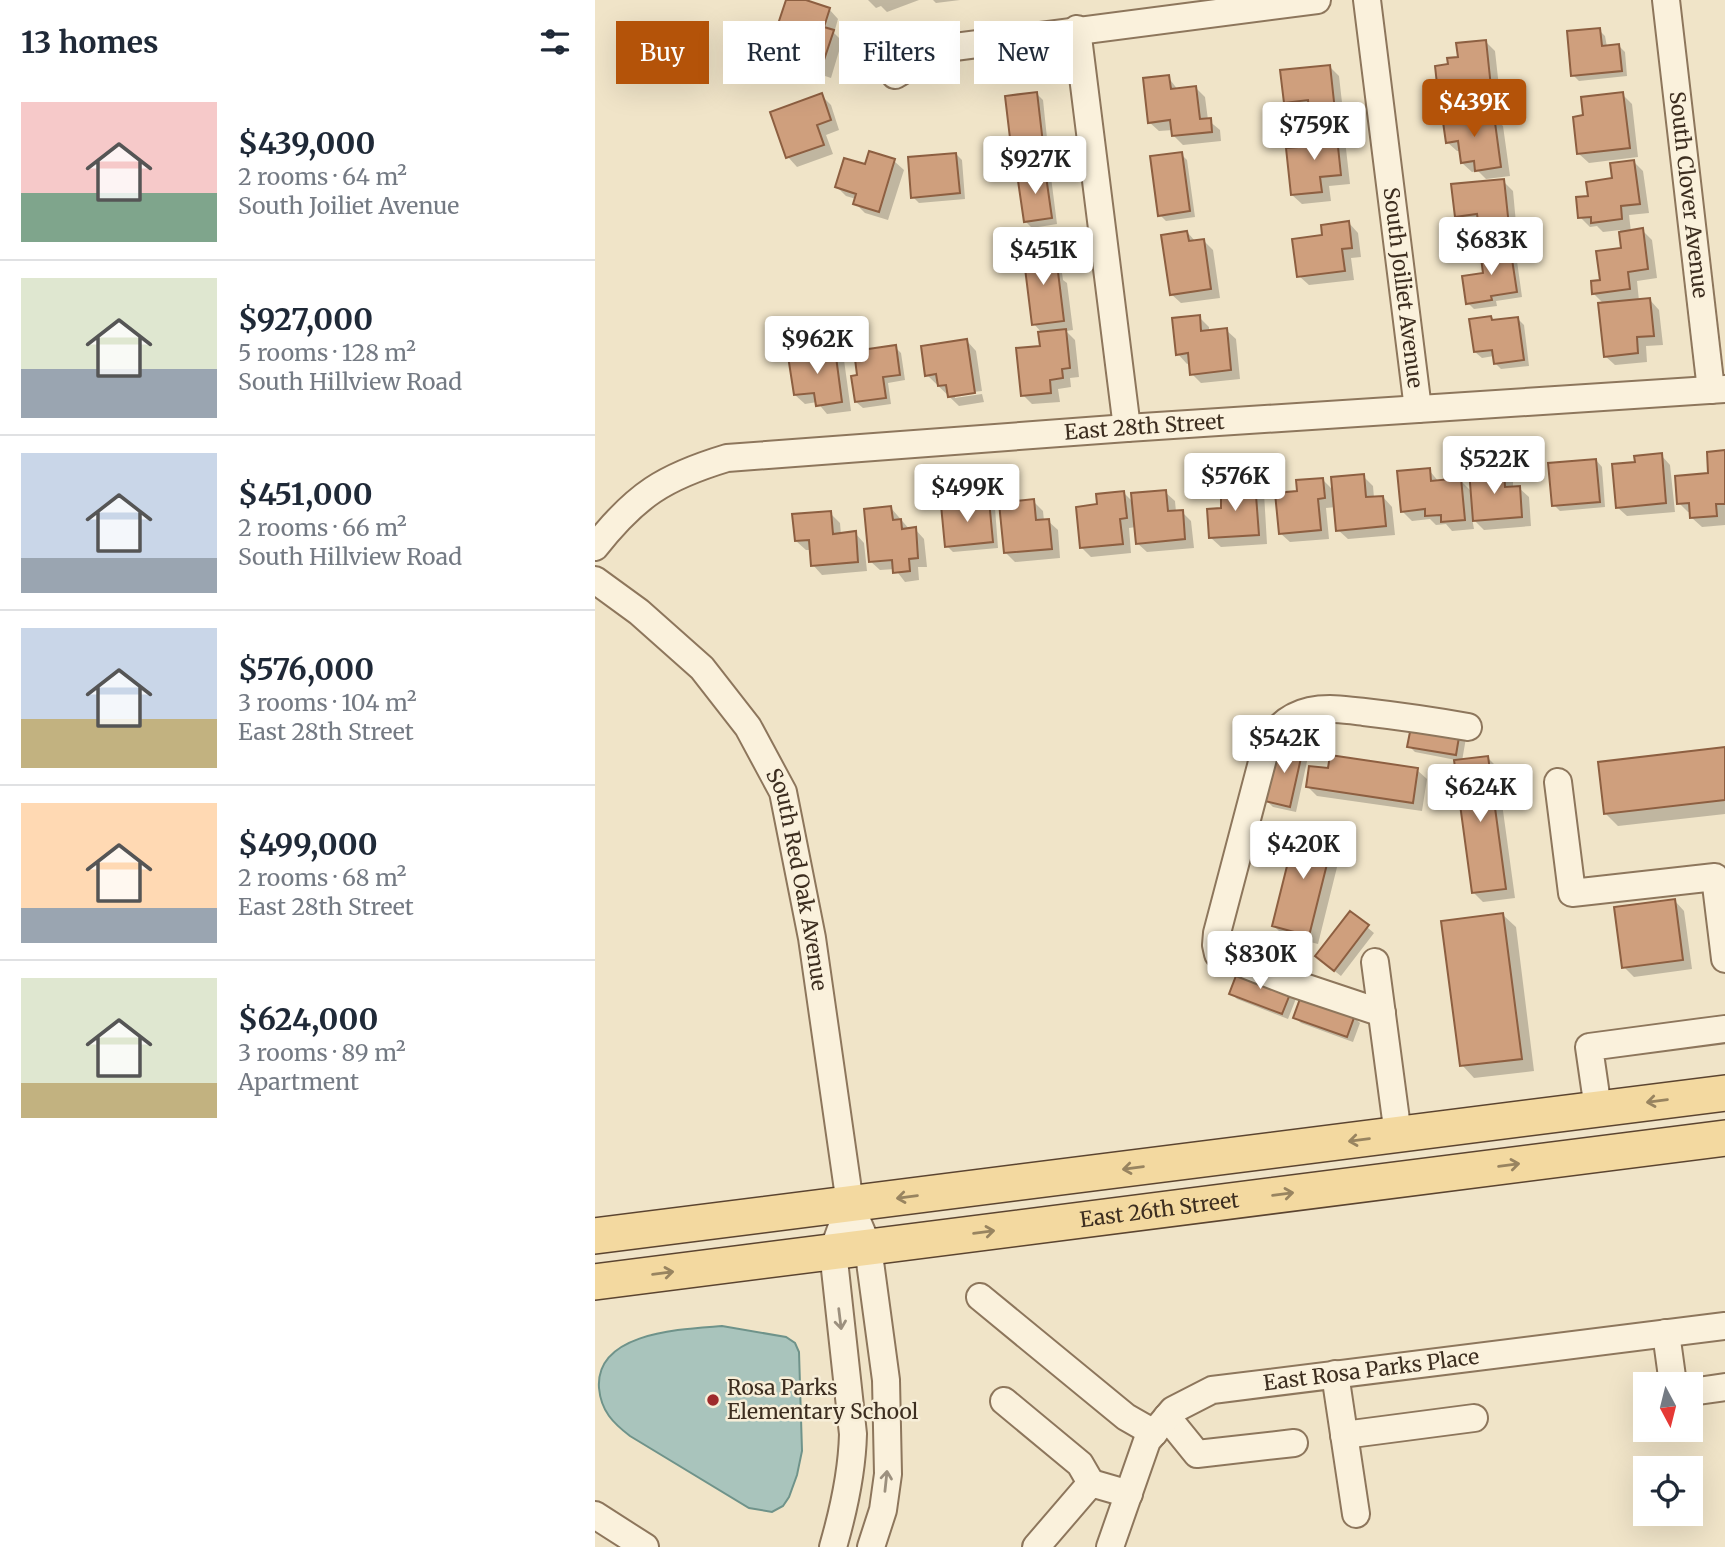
<!DOCTYPE html>
<html lang="en">
<head>
<meta charset="utf-8">
<style>
	:root { --surface:#fff; --page:#f2f2f3; --text:#1f2937; --muted:#747a83; --line:#e0e1e3; --accent:#b45309 }
	body { margin:0; font-family:Merriweather,serif; background:var(--page); color:var(--text); height:100vh; display:flex; flex-direction:column; font-size:26px; white-space:nowrap }
	* { box-sizing:border-box; margin:0 }
	p { font-size:23px; color:var(--muted) }
	.icon { flex:none; width:38px; height:38px; fill:none; stroke:currentColor; stroke-width:2; stroke-linecap:round; stroke-linejoin:round }
	.map { position:relative; flex:1; overflow:hidden }
	.sheet { display:flex; flex-direction:column; background:var(--surface); width:595px }
	.sheet>* { flex:none }
	.guide { position:absolute; left:21px; top:21px; width:665px; height:63px; display:flex; gap:14px }
	.needle { width:46px; rotate:173deg }
	.controls { position:absolute; left:1038px; top:1372px; display:grid; gap:14px }
	.controls a { display:grid; place-items:center; width:70px; height:70px; border-radius:0px; background:var(--surface); box-shadow:0 7px 28px #0002; font-size:35px }
	.price { position:absolute; translate:-50% -60px; padding:0 16px; border-radius:7px; background:#fff; color:#222; font-size:23px; line-height:46px; filter:drop-shadow(0 2px 4px #0008) }
	.price::after { content:''; position:absolute; left:50%; top:42px; width:21px; height:16px; margin-left:-10px; background:inherit; clip-path:polygon(0 0,100% 0,50% 100%) }
	.price.on { background:var(--accent); color:#fff }
	ul { padding:0; list-style:none }
	li { display:flex; align-items:center; gap:21px; height:175px; padding:0 21px }
	li+li { border-top:2px solid var(--line) }
	li span { display:grid; place-items:center; flex:none; width:196px; height:140px; border-radius:0px; color:#555 }
	li>.icon { margin-inline-start:auto }
	span .icon { width:84px; height:84px; fill:#fffc; stroke-width:1 }
	li b { font-size:30px }
	h2 { display:flex; justify-content:space-between; align-items:center; height:84px; padding:0 21px; font-size:30px }
	.tag { padding:0 24px; border-radius:0px; background:var(--surface); box-shadow:0 7px 28px #0002; font-size:24px; line-height:63px }
	.tag.on { background:var(--accent); color:#fff }
	main { display:flex; flex:1; min-height:0 }
	.map>svg:first-child { display:block }
	.water { fill:#a9c4bc; stroke:#6f938a; stroke-width:2 }
	.shadow { fill:#0003 }
	.building { fill:#cf9f7d; stroke:#8d5f41; stroke-width:2 }
	.lines { fill:none; stroke-linecap:round; stroke-linejoin:round }
	.minor-casing { stroke:#8d765c; stroke-width:30 }
	.major-casing { stroke:#5b4430; stroke-width:38 }
	.minor { stroke:#faf1dc; stroke-width:26 }
	.major { stroke:#f3d9a0; stroke-width:35 }
	.oneway { stroke:#988460 }
	.oneway2 { stroke:#9c907e }
	.poi-dot { fill:#9e2a2b; stroke:#f7eed8; stroke-width:2.5 }
	.labels { text-anchor:middle; stroke-width:5; stroke-linejoin:round; paint-order:stroke }
	.street-label { font-size:21px; fill:#3d2e20; stroke:#f7eed8 }
	.poi-label { font-size:21px; fill:#3d2e20; stroke:#f7eed8; text-anchor:start }
</style>
</head>
<body>
<main>
<section class="sheet">
<h2>13 homes<svg class="icon" aria-label="filters" viewBox="0 0 24 24"><path d="M4 7h16M4 17h16"/><circle cx="9" cy="7" r="2"/><circle cx="15" cy="17" r="2"/></svg></h2>
<ul>
<li><span style="background:linear-gradient(#f6c9c9 65%,#7fa58c 0)"><svg class="icon" aria-label="home" viewBox="0 0 24 24"><path d="M3 11l9-7 9 7M6 9v11h12V9"/></svg></span><div><b>$439,000</b><p>2 rooms · 64 m²</p><p>South Joiliet Avenue</p></div></li>
<li><span style="background:linear-gradient(#dfe7d0 65%,#9aa5b1 0)"><svg class="icon" aria-label="home" viewBox="0 0 24 24"><path d="M3 11l9-7 9 7M6 9v11h12V9"/></svg></span><div><b>$927,000</b><p>5 rooms · 128 m²</p><p>South Hillview Road</p></div></li>
<li><span style="background:linear-gradient(#c9d6e8 75%,#9aa5b1 0)"><svg class="icon" aria-label="home" viewBox="0 0 24 24"><path d="M3 11l9-7 9 7M6 9v11h12V9"/></svg></span><div><b>$451,000</b><p>2 rooms · 66 m²</p><p>South Hillview Road</p></div></li>
<li><span style="background:linear-gradient(#c9d6e8 65%,#c2b280 0)"><svg class="icon" aria-label="home" viewBox="0 0 24 24"><path d="M3 11l9-7 9 7M6 9v11h12V9"/></svg></span><div><b>$576,000</b><p>3 rooms · 104 m²</p><p>East 28th Street</p></div></li>
<li><span style="background:linear-gradient(#ffd9b3 75%,#9aa5b1 0)"><svg class="icon" aria-label="home" viewBox="0 0 24 24"><path d="M3 11l9-7 9 7M6 9v11h12V9"/></svg></span><div><b>$499,000</b><p>2 rooms · 68 m²</p><p>East 28th Street</p></div></li>
<li><span style="background:linear-gradient(#dfe7d0 75%,#c2b280 0)"><svg class="icon" aria-label="home" viewBox="0 0 24 24"><path d="M3 11l9-7 9 7M6 9v11h12V9"/></svg></span><div><b>$624,000</b><p>3 rooms · 89 m²</p><p>Apartment</p></div></li>
</ul>
</section>
<div class="map">
<svg width="1130" height="1547" viewBox="0 0 1130 1547">
	<rect width="100%" height="100%" fill="#f0e4c8"/>
	<path class="water" d="M 127,1326 L 191,1337 L 200,1343 L 204,1352 L 207,1451 L 202,1475 L 194,1497 L 188,1506 L 177,1512 L 154,1508 L 35,1436 C 18,1423 6,1411 4,1388 C 0,1331 90,1329 127,1326 Z"/>
	<path class="shadow" d="M 193,0 L 205,0 L 234,9 L 243,19 L 239,33 L 247,41 L 236,78 L 209,69 L 200,60 L 203,49 L 191,45 L 181,36 Z
		M 273,0 L 324,0 L 292,12 L 286,6 L 281,8 Z
		M 338,0 L 365,0 L 341,3 Z
		M 1004,30 L 1010,36 L 1012,47 L 1024,46 L 1030,52 L 1032,76 L 984,81 L 978,75 Z
		M 891,42 L 900,51 L 905,96 L 854,101 L 845,92 L 855,66 Z
		M 735,67 L 744,76 L 750,129 L 741,130 L 750,140 L 755,184 L 734,186 L 736,201 L 707,204 L 697,195 L 717,147 L 726,132 L 717,122 L 715,110 L 700,112 L 690,102 Z
		M 573,77 L 583,90 L 601,88 L 610,97 L 613,120 L 625,130 L 626,141 L 588,145 L 578,135 L 578,130 L 564,131 L 554,122 Z
		M 442,94 L 448,100 L 454,157 L 424,160 L 418,154 Z
		M 1027,94 L 1037,104 L 1043,157 L 994,163 L 984,154 L 990,117 Z
		M 226,95 L 236,105 L 244,130 L 231,135 L 238,154 L 202,167 L 193,157 Z
		M 873,113 L 880,120 L 899,117 L 908,126 L 915,176 L 891,179 L 883,171 L 877,172 L 867,163 L 866,151 L 862,151 L 852,142 Z
		M 361,154 L 367,160 L 370,199 L 324,203 L 318,197 Z
		M 586,154 L 592,160 L 600,217 L 571,221 L 565,215 Z
		M 299,161 L 309,170 L 293,220 L 270,213 L 260,203 L 261,199 L 251,196 L 242,187 L 271,167 Z
		M 1039,162 L 1048,171 L 1054,213 L 1034,215 L 1036,232 L 1047,230 L 1057,240 L 1062,278 L 1042,281 L 1044,301 L 1055,300 L 1064,310 L 1068,345 L 1051,346 L 1052,362 L 1020,365 L 1010,356 L 1010,305 L 999,294 L 1028,250 L 1025,230 L 1008,232 L 1002,226 L 995,227 L 985,217 L 994,197 Z
		M 450,171 L 456,177 L 462,224 L 437,228 L 431,222 Z
		M 908,181 L 918,191 L 922,234 L 895,237 L 886,228 L 885,224 L 871,225 L 861,216 Z
		M 754,223 L 763,233 L 766,257 L 756,258 L 759,280 L 714,285 L 704,276 Z
		M 592,232 L 601,242 L 609,241 L 618,250 L 625,298 L 586,303 L 576,294 Z
		M 915,248 L 921,254 L 927,297 L 901,301 L 902,306 L 879,309 L 873,303 L 890,275 Z
		M 456,250 L 465,259 L 468,280 L 472,283 L 478,330 L 471,331 L 480,340 L 484,377 L 475,378 L 476,387 L 463,389 L 465,402 L 437,404 L 428,395 L 447,347 L 447,333 L 439,324 Z
		M 604,317 L 614,327 L 614,332 L 631,330 L 641,339 L 645,379 L 606,383 L 597,374 L 596,363 L 592,364 L 583,354 Z
		M 896,318 L 900,322 L 923,319 L 929,325 L 934,366 L 906,369 L 900,363 L 899,356 L 887,358 L 880,352 Z
		M 372,341 L 381,351 L 387,391 L 360,394 L 360,398 L 387,394 L 389,402 L 364,406 L 332,375 Z
		M 300,347 L 306,353 L 310,380 L 293,383 L 296,404 L 268,408 L 261,402 L 264,377 Z
		M 239,351 L 249,360 L 256,411 L 232,414 L 222,402 L 210,404 L 200,395 Z
		M 1130,452 L 1130,525 L 1107,527 L 1097,518 L 1097,512 L 1093,512 L 1084,503 L 1115,475 Z
		M 1066,455 L 1075,465 L 1080,512 L 1032,516 L 1022,507 L 1042,464 Z
		M 1001,460 L 1007,467 L 1010,507 L 965,511 L 959,505 Z
		M 908,469 L 918,478 L 918,488 L 924,488 L 934,497 L 936,526 L 889,530 L 877,518 L 879,529 L 857,531 L 851,524 L 841,525 L 835,519 L 817,521 L 807,511 L 834,470 L 844,482 L 865,480 L 877,492 Z
		M 768,476 L 778,486 L 779,498 L 788,497 L 797,507 L 800,535 L 753,539 L 743,530 L 741,507 L 731,508 L 734,539 L 695,542 L 685,533 L 703,492 L 728,480 L 740,492 Z
		M 659,484 L 669,493 L 672,544 L 626,547 L 616,538 L 628,509 L 637,496 Z
		M 570,492 L 580,501 L 581,512 L 587,512 L 596,521 L 599,548 L 552,552 L 542,543 L 541,527 L 534,528 L 536,553 L 496,557 L 487,548 L 504,506 L 529,493 L 539,503 Z
		M 438,501 L 448,511 L 449,521 L 453,521 L 463,530 L 465,558 L 420,562 L 410,552 Z
		M 394,502 L 400,508 L 403,548 L 358,552 L 352,546 Z
		M 296,508 L 315,530 L 320,529 L 329,539 L 332,567 L 323,567 L 324,580 L 310,582 L 300,569 L 285,570 L 275,561 Z
		M 235,513 L 245,523 L 246,535 L 260,533 L 269,543 L 272,571 L 227,575 L 218,565 L 216,550 L 211,550 L 201,541 Z
		M 818,724 L 871,738 L 867,761 L 893,758 L 902,767 L 920,898 L 888,902 L 878,892 L 861,760 L 820,752 L 814,746 Z
		M 1130,749 L 1130,814 L 1023,826 L 1011,814 Z
		M 707,751 L 713,757 L 701,812 L 678,807 L 672,801 Z
		M 822,770 L 832,779 L 827,811 L 722,796 L 713,787 Z
		M 738,837 L 747,847 L 723,944 L 688,935 L 679,926 Z
		M 1080,901 L 1089,911 L 1097,969 L 1039,977 L 1029,967 Z
		M 755,913 L 779,933 L 746,976 L 728,962 Z
		M 908,915 L 921,927 L 939,1071 L 879,1078 L 867,1065 Z
		M 645,971 L 702,996 L 693,1019 L 642,999 L 636,993 Z
		M 700,1017 L 759,1017 L 765,1023 L 758,1042 L 706,1023 Z"/>
	<path class="building" d="M 191,0 L 211,0 L 235,8 L 229,27 L 239,30 L 226,69 L 198,60 L 203,44 L 179,36 Z
		M 1005,28 L 1007,46 L 1024,44 L 1027,71 L 976,76 L 972,31 Z
		M 891,40 L 896,87 L 843,93 L 840,66 L 853,64 L 852,58 L 863,57 L 861,43 Z
		M 735,65 L 741,120 L 715,123 L 713,100 L 689,103 L 685,70 Z
		M 574,75 L 576,89 L 601,86 L 605,119 L 616,118 L 617,132 L 577,136 L 575,120 L 553,123 L 548,78 Z
		M 442,92 L 449,152 L 417,155 L 410,96 Z
		M 1028,92 L 1035,148 L 982,154 L 978,117 L 988,115 L 986,97 Z
		M 227,93 L 236,120 L 222,125 L 229,145 L 191,158 L 175,112 Z
		M 874,111 L 875,118 L 899,115 L 906,167 L 880,171 L 879,161 L 866,163 L 863,141 L 851,143 L 847,115 Z
		M 741,128 L 746,175 L 725,177 L 727,192 L 696,195 L 691,148 L 715,146 L 713,131 Z
		M 274,151 L 300,159 L 284,212 L 258,204 L 261,194 L 240,187 L 249,158 L 270,164 Z
		M 587,152 L 595,211 L 563,216 L 555,156 Z
		M 361,153 L 365,193 L 316,198 L 313,157 Z
		M 1039,160 L 1045,204 L 1026,206 L 1027,219 L 996,223 L 996,217 L 983,218 L 981,197 L 993,196 L 991,182 L 1017,178 L 1015,163 Z
		M 450,169 L 457,218 L 429,222 L 422,174 Z
		M 909,179 L 914,226 L 884,228 L 882,214 L 860,217 L 856,184 Z
		M 754,221 L 757,248 L 747,249 L 750,271 L 702,277 L 697,239 L 727,235 L 726,225 Z
		M 1048,228 L 1053,269 L 1033,272 L 1035,289 L 997,294 L 996,281 L 1005,280 L 1001,251 L 1026,248 L 1024,232 Z
		M 592,231 L 594,241 L 609,239 L 616,289 L 575,295 L 566,235 Z
		M 915,246 L 922,292 L 896,296 L 897,300 L 871,304 L 867,276 L 888,273 L 885,250 Z
		M 456,248 L 460,272 L 463,272 L 469,321 L 437,325 L 428,252 Z
		M 1055,298 L 1059,336 L 1042,337 L 1043,353 L 1009,357 L 1003,303 Z
		M 605,315 L 606,331 L 632,328 L 636,370 L 595,375 L 593,353 L 581,355 L 577,318 Z
		M 896,316 L 897,320 L 923,317 L 929,360 L 899,364 L 897,350 L 879,352 L 874,319 Z
		M 471,329 L 475,368 L 467,369 L 468,378 L 455,380 L 456,393 L 426,396 L 421,348 L 445,346 L 443,332 Z
		M 372,339 L 380,393 L 353,397 L 351,385 L 343,386 L 341,374 L 330,376 L 326,346 Z
		M 301,345 L 305,375 L 288,377 L 291,398 L 260,402 L 256,376 L 262,375 L 259,351 Z
		M 240,349 L 247,402 L 221,406 L 219,393 L 199,395 L 193,356 Z
		M 1130,450 L 1130,504 L 1121,504 L 1122,516 L 1095,518 L 1094,503 L 1082,504 L 1080,476 L 1113,473 L 1112,452 Z
		M 1067,453 L 1071,503 L 1021,508 L 1017,464 L 1040,462 L 1039,456 Z
		M 1001,459 L 1005,502 L 957,506 L 953,463 Z
		M 909,467 L 910,487 L 925,486 L 927,517 L 878,521 L 874,470 Z
		M 835,468 L 836,481 L 866,478 L 870,520 L 846,522 L 846,515 L 830,516 L 830,509 L 806,512 L 802,471 Z
		M 769,474 L 771,497 L 788,496 L 791,526 L 741,531 L 736,477 Z
		M 728,478 L 730,498 L 723,499 L 726,530 L 684,534 L 680,493 L 702,491 L 701,480 Z
		M 660,482 L 664,535 L 614,538 L 612,509 L 626,508 L 626,495 L 635,494 L 634,484 Z
		M 571,490 L 573,511 L 588,510 L 590,539 L 541,544 L 536,493 Z
		M 529,491 L 532,518 L 525,519 L 528,544 L 485,548 L 481,507 L 502,504 L 501,494 Z
		M 439,499 L 441,520 L 454,519 L 457,549 L 409,553 L 404,503 Z
		M 394,500 L 398,542 L 350,547 L 346,505 Z
		M 296,506 L 298,520 L 306,519 L 307,529 L 321,527 L 323,558 L 314,559 L 315,571 L 298,573 L 297,560 L 274,562 L 269,509 Z
		M 236,511 L 238,534 L 261,531 L 263,562 L 216,566 L 214,540 L 200,541 L 197,514 Z
		M 817,722 L 865,731 L 861,755 L 812,747 Z
		M 684,744 L 708,749 L 695,807 L 670,801 Z
		M 1130,747 L 1130,800 L 1009,814 L 1003,762 Z
		M 735,755 L 823,768 L 818,803 L 711,787 L 714,766 L 733,768 Z
		M 893,756 L 911,889 L 877,893 L 859,760 Z
		M 702,826 L 739,836 L 714,936 L 677,926 Z
		M 1080,899 L 1088,960 L 1027,968 L 1019,907 Z
		M 755,911 L 774,925 L 739,971 L 720,956 Z
		M 908,913 L 927,1059 L 865,1066 L 846,921 Z
		M 644,968 L 697,989 L 687,1014 L 634,994 Z
		M 706,996 L 760,1015 L 752,1037 L 698,1018 Z"/>
	<g class="lines">
		<g class="minor-casing">
			<g id="minor">
				<path id="s1" d="M 772,0 L 823,409"/>
				<path id="s2" d="M 1071,0 L 1116,390"/>
				<path d="M 482,29 L 532,428"/>
				<path d="M 300,75 L 344,49 L 722,0"/>
				<path id="s3" d="M 0,547 C 41,495 69,477 132,458 L 532,428 L 1130,389"/>
				<path id="s4" d="M 0,580 L 44,612 L 107,668 L 153,727 L 188,792 L 217,938 L 255,1204 L 273,1247 L 291,1380 L 293,1474 L 288,1510 L 276,1547"/>
				<path d="M 963,782 L 977,893 L 1120,877 L 1130,959"/>
				<path d="M 780,962 L 803,1135"/>
				<path d="M 787,1013 L 700,984 L 623,954 L 621,945 L 622,933 L 672,743 C 682,727 697,715 715,711 C 733,707 752,710 769,712 C 804,716 838,721 873,727"/>
				<path d="M 1003,1109 L 994,1047 L 1130,1029"/>
				<path d="M 385,1297 L 531,1417 L 559,1433"/>
				<path d="M 1071,1333 L 1078,1384"/>
				<path d="M 740,1374 L 761,1514"/>
				<path d="M 1096,1392 L 1130,1387"/>
				<path d="M 409,1401 L 485,1464 L 496,1483"/>
				<path d="M 572,1417 L 602,1454 L 699,1443"/>
				<path d="M 749,1435 L 879,1418"/>
				<path d="M 0,1515 L 50,1547"/>
				<path d="M 238,1547 C 249,1509 257,1473 258,1434 L 238,1251 L 255,1204"/>
				<path d="M 441,1547 L 496,1483 L 534,1494"/>
				<path id="s5" d="M 515,1547 L 552,1441 L 578,1410 L 617,1390 L 1130,1326"/>
			</g>
		</g>
		<g class="major-casing">
			<g id="major">
				<path d="M 0,1236 L 1130,1093"/>
				<path id="s6" d="M 0,1282 L 1130,1138"/>
			</g>
		</g>
		<use href="#minor" class="minor"/>
		<use href="#major" class="major"/>
	</g>
	<defs><path id="oneway-shaft" d="M-6 0H5M1.5-3L5.5 0L1.5 3" fill="none" stroke-width="1.6" stroke-linecap="round" stroke-linejoin="round" transform="scale(1.75)"/></defs>
	<g class="oneway">
		<use href="#oneway-shaft" transform="translate(1062 1101) rotate(173)"/>
		<use href="#oneway-shaft" transform="translate(764 1140) rotate(173)"/>
		<use href="#oneway-shaft" transform="translate(914 1165) rotate(-7)"/>
		<use href="#oneway-shaft" transform="translate(538 1168) rotate(173)"/>
		<use href="#oneway-shaft" transform="translate(688 1194) rotate(-7)"/>
		<use href="#oneway-shaft" transform="translate(312 1197) rotate(173)"/>
		<use href="#oneway-shaft" transform="translate(389 1232) rotate(-7)"/>
		<use href="#oneway-shaft" transform="translate(68 1273) rotate(-7)"/>
	</g>
	<g class="oneway2">
		<use href="#oneway-shaft" transform="translate(245 1319) rotate(83)"/>
		<use href="#oneway-shaft" transform="translate(291 1481) rotate(-84)"/>
	</g>
	<circle class="poi-dot" cx="118" cy="1400" r="7"/>
	<g class="labels">
		<g class="street-label">
			<text dy="7" stroke="none"><textPath href="#s2" startOffset="196">South Clover Avenue</textPath></text>
			<text dy="7" stroke="none"><textPath href="#s1" startOffset="290">South Joiliet Avenue</textPath></text>
			<text dy="7" stroke="none"><textPath href="#s3" startOffset="581">East 28th Street</textPath></text>
			<text dy="7" stroke="none"><textPath href="#s4" startOffset="376">South Red Oak Avenue</textPath></text>
			<text dy="7" stroke="none"><textPath href="#s6" startOffset="569">East 26th Street</textPath></text>
			<text dy="7" stroke="none"><textPath href="#s5" startOffset="357">East Rosa Parks Place</textPath></text>
		</g>
		<g class="poi-label">
			<text x="132" y="1395">Rosa Parks<tspan x="132" dy="24">Elementary School</tspan></text>
		</g>
	</g>
</svg>
<div class="controls">
<a><svg class="needle" viewBox="-14 -14 28 28"><path d="M0-13l5 13h-10z" fill="#e53935"/><path d="M0 13l5-13h-10z" fill="#747a83"/></svg></a>
<a><svg class="icon" aria-label="locate" viewBox="0 0 24 24"><circle cx="12" cy="12" r="6"/><path d="M12 2v4M12 18v4M2 12h4M18 12h4"/></svg></a>
</div>
<b class="price on" style="left:879px;top:139px">$439K</b>
<b class="price" style="left:719px;top:162px">$759K</b>
<b class="price" style="left:440px;top:196px">$927K</b>
<b class="price" style="left:896px;top:277px">$683K</b>
<b class="price" style="left:448px;top:287px">$451K</b>
<b class="price" style="left:222px;top:376px">$962K</b>
<b class="price" style="left:899px;top:496px">$522K</b>
<b class="price" style="left:640px;top:513px">$576K</b>
<b class="price" style="left:372px;top:524px">$499K</b>
<b class="price" style="left:689px;top:775px">$542K</b>
<b class="price" style="left:885px;top:824px">$624K</b>
<b class="price" style="left:708px;top:881px">$420K</b>
<b class="price" style="left:665px;top:991px">$830K</b>
<div class="guide">
<a class="tag on">Buy</a>
<a class="tag">Rent</a>
<a class="tag">Filters</a>
<a class="tag">New</a>
</div>
</div>
</main>
</body>
</html>
